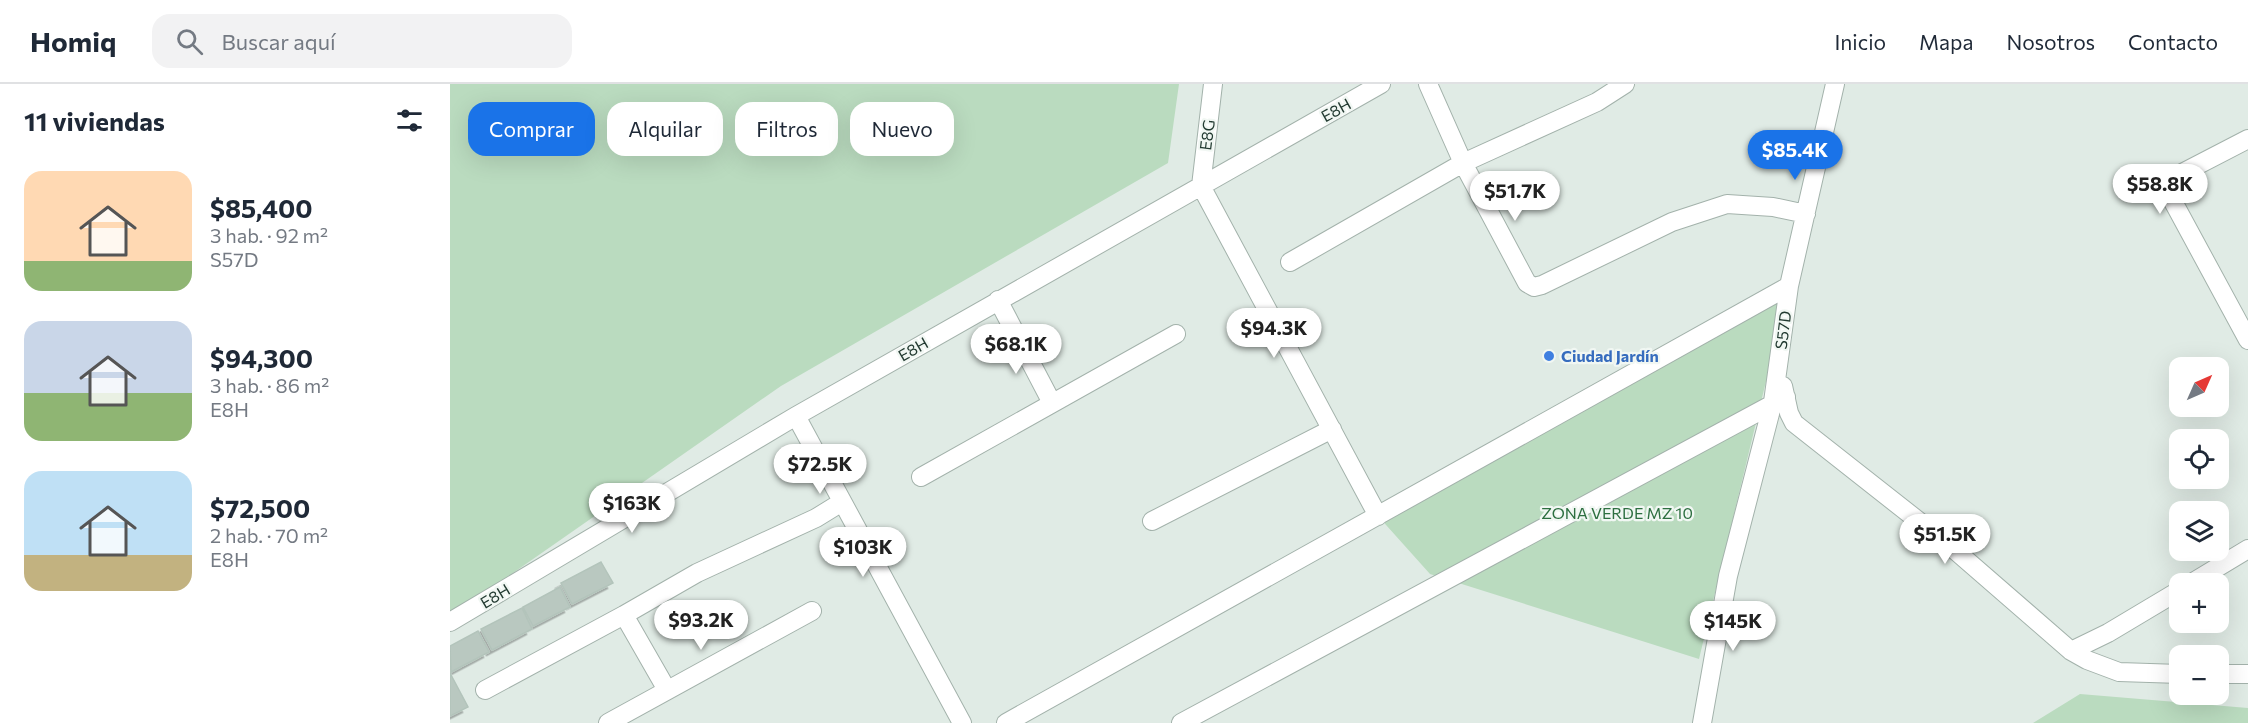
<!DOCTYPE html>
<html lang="es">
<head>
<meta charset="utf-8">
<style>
	:root { --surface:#fff; --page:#f2f2f3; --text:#1f2937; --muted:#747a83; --line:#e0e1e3; --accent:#1a73e8 }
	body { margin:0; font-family:Commissioner,sans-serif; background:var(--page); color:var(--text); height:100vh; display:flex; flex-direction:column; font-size:22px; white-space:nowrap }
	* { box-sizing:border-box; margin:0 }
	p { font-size:20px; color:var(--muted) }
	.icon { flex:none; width:33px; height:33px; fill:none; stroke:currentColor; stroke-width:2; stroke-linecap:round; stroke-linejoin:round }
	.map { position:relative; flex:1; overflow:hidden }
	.side { display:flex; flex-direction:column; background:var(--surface); width:450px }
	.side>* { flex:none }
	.guide { position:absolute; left:18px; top:18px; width:570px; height:54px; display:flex; gap:12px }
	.needle { width:39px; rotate:45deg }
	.tools { position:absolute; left:1719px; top:273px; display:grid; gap:12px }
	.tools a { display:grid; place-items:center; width:60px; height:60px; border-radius:12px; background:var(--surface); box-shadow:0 6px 24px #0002; font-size:30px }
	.price { position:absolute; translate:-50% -51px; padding:0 14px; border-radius:21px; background:#fff; color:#222; font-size:20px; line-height:39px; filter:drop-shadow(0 2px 3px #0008) }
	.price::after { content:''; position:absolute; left:50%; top:36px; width:18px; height:14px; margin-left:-9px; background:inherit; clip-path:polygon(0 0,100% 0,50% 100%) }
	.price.active { background:var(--accent); color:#fff }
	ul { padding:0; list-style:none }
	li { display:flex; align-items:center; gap:18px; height:150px; padding:0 24px }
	li span { display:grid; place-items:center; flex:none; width:168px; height:120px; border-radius:18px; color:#555 }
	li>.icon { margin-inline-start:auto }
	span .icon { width:72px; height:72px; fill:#fffc; stroke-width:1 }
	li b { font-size:26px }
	h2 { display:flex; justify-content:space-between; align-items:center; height:72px; padding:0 24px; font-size:26px }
	.tag { padding:0 21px; border-radius:18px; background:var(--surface); box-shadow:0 6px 24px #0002; font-size:21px; line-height:54px }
	.tag.active { background:var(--accent); color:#fff }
	header { display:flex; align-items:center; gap:36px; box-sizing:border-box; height:84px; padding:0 30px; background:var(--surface); border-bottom:2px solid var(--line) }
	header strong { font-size:28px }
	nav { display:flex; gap:33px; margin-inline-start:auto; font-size:21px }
	.search { width:420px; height:54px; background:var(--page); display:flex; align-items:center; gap:15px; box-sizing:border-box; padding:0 21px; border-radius:18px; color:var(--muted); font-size:22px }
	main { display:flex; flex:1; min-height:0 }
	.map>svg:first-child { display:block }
	.green { fill:#badbbf }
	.building { fill:#b9c8c0; stroke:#b3c4bb; stroke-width:1.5; filter:url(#shadow) }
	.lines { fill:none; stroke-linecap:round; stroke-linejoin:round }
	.minor-casing { stroke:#a3b2ab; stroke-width:20 }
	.minor { stroke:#fff; stroke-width:18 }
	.shop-dot { fill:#3f7fe0; stroke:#f1f7f3; stroke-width:2 }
	.labels { text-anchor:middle; stroke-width:4.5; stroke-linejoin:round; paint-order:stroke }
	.street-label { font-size:16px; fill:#223a31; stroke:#f1f7f3 }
	.shop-label { font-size:16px; font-weight:bold; fill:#366cbe; stroke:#f1f7f3; text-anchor:start }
	.park-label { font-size:16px; fill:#2d6f40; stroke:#f1f7f3 }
</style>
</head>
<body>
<header>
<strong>Homiq</strong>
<div class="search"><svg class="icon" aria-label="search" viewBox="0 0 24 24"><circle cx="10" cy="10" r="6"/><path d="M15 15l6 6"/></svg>Buscar aquí</div>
<nav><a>Inicio</a><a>Mapa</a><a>Nosotros</a><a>Contacto</a></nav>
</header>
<main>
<section class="side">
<h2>11 viviendas<svg class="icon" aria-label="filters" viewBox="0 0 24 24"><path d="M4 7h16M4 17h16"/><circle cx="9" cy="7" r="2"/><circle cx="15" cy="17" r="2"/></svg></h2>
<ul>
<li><span style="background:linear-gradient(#ffd9b3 75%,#8fb573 0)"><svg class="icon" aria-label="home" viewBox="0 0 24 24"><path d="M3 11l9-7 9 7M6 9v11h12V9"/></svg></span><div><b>$85,400</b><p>3 hab. · 92 m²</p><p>S57D</p></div></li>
<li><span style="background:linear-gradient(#c9d6e8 60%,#8fb573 0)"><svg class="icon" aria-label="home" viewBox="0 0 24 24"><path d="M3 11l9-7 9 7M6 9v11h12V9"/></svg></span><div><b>$94,300</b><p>3 hab. · 86 m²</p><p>E8H</p></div></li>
<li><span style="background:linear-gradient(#bfe0f5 70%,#c2b280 0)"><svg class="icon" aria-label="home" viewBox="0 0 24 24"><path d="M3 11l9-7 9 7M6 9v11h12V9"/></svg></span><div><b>$72,500</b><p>2 hab. · 70 m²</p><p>E8H</p></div></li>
</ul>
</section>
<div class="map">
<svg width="1798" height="639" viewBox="0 0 1798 639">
	<defs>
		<filter id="shadow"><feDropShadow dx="-5.5" dy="5.5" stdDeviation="0" flood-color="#0004"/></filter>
	</defs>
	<rect width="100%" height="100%" fill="#e0ebe5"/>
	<path class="green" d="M 0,0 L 729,0 L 718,79 L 331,302 L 0,533 Z
		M 1339,202 L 1249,575 L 980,490 L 928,432 Z
		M 1630,610 L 1798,624 L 1798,639 L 1583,639 Z"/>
	<path class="building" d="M 151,478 L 163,499 L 122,520 L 111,499 Z
		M 110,503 L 120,523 L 83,542 L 73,523 Z
		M 72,524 L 82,545 L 42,566 L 31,545 Z
		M 28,547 L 39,568 L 1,588 L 0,562 Z
		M 0,589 L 18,623 L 0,632 Z"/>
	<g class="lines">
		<g class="minor-casing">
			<path id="minor" d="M 978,0 L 1013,79 L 1147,18 L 1175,0
				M 1798,55 L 1713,99 L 1798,256
				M 751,102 L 928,432
				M 751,102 L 763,0
				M 840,178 L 1013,79 L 1077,199 L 1084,203 L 1092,201 L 1222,138 L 1277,120 L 1323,123 L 1356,130
				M 548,216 L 602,319
				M 1333,302 L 1339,329 L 1344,339 L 1499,461 L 1621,567 L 1637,576 L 1669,588 L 1730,590
				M 346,332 L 512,639
				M 471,393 L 726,250
				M 702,437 L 882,345
				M 1740,500 L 1798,465
				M 174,531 L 217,606
				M 0,538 L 346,332 L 931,0
				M 1621,567 L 1658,549 L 1730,506
				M 1768,590 L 1798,590
				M 35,606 L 174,531 L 247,489 L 366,434 L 392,418
				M 158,639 L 362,527
				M 556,639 L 1339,202
				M 731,639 L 1336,313
				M 1252,639 L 1278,492 L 1323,318 L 1339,202 L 1385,0"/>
		</g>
		<use href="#minor" class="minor"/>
	</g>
	<circle class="shop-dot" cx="1099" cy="272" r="6"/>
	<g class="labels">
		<g class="street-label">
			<text transform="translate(886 26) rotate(-29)" y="6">E8H</text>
			<text transform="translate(757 51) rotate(-83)" y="6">E8G</text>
			<text transform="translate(1333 246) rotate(-83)" y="6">S57D</text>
			<text transform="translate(463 265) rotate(-30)" y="6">E8H</text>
			<text transform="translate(45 512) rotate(-31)" y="6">E8H</text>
		</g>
		<g class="shop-label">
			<text x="1111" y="278">Ciudad Jardín</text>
		</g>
		<g class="park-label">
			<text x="1167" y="435">ZONA VERDE MZ 10</text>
		</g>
	</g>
</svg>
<div class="tools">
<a><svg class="needle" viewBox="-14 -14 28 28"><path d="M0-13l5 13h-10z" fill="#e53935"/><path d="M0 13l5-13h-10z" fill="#747a83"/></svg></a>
<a><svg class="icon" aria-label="locate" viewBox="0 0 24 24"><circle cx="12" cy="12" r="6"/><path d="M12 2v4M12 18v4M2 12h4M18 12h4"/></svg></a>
<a><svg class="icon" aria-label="layers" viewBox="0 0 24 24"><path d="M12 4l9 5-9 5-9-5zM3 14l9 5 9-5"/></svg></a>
<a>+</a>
<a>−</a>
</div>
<b class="price active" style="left:1345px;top:97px">$85.4K</b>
<b class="price" style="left:1710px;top:131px">$58.8K</b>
<b class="price" style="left:1065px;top:138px">$51.7K</b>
<b class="price" style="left:824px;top:275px">$94.3K</b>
<b class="price" style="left:566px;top:291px">$68.1K</b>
<b class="price" style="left:370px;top:411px">$72.5K</b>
<b class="price" style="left:182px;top:450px">$163K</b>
<b class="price" style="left:1495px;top:481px">$51.5K</b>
<b class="price" style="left:413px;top:494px">$103K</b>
<b class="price" style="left:251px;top:567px">$93.2K</b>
<b class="price" style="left:1283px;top:568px">$145K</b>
<div class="guide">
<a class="tag active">Comprar</a>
<a class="tag">Alquilar</a>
<a class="tag">Filtros</a>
<a class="tag">Nuevo</a>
</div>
</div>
</main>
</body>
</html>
